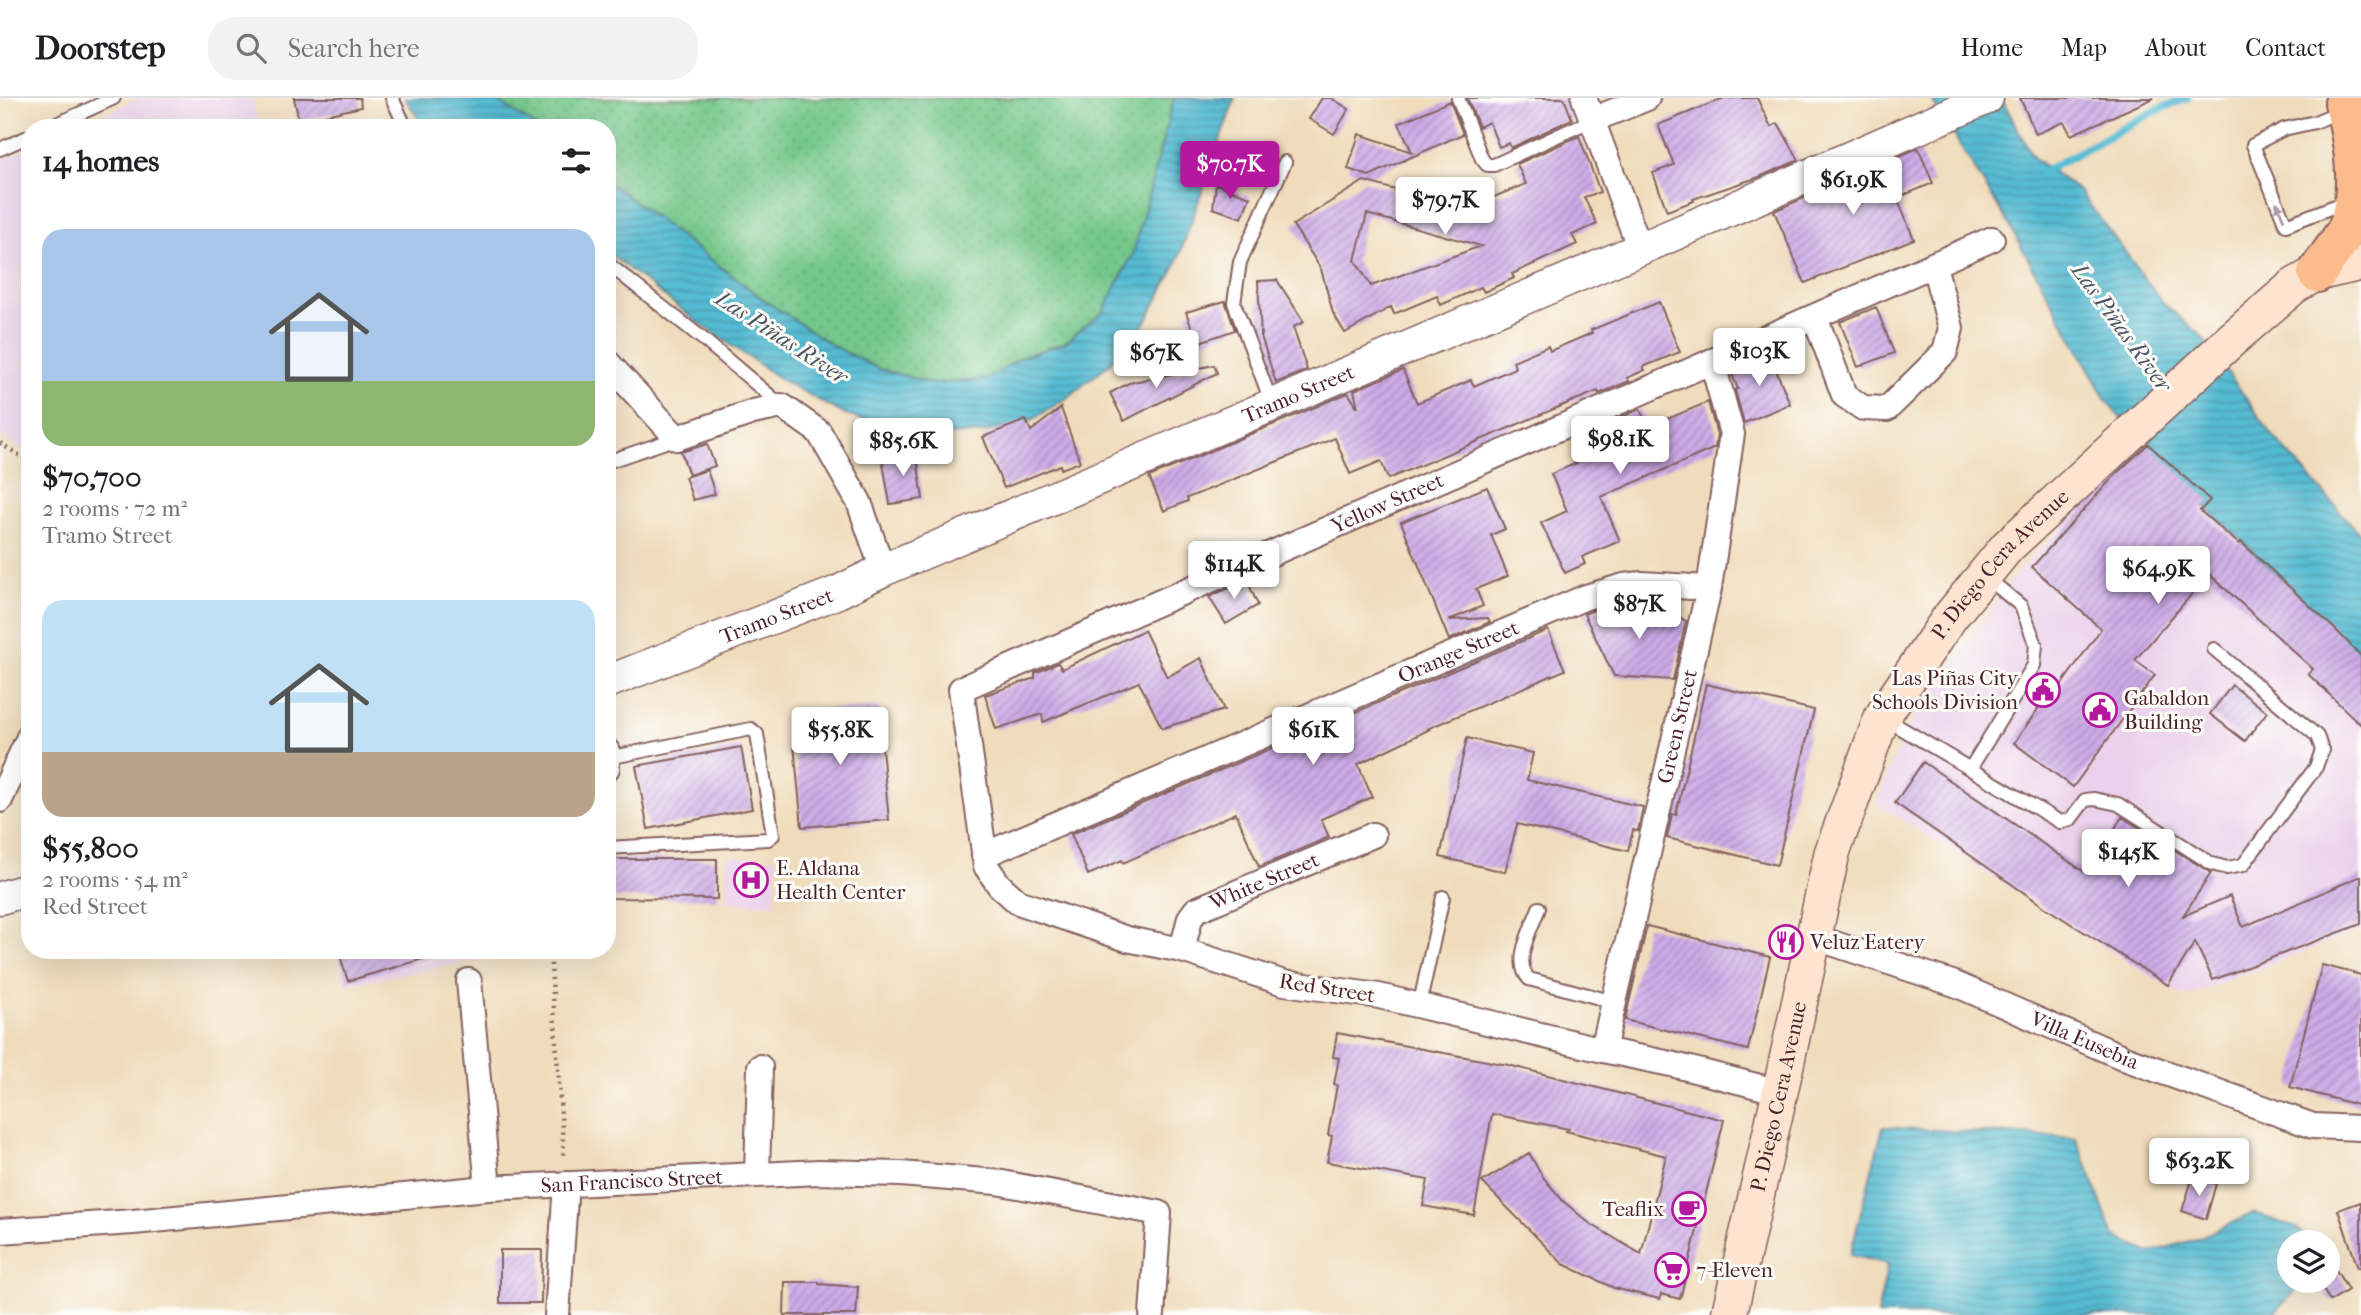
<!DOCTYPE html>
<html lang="en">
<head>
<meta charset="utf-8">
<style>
	:root { --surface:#fff; --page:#f2f2f2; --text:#202124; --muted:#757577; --line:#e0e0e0; --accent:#b5179e }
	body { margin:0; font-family:"IM FELL French Canon",serif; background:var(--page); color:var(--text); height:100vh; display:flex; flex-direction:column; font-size:26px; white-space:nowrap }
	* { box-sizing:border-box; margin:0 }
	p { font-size:23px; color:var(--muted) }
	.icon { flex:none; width:38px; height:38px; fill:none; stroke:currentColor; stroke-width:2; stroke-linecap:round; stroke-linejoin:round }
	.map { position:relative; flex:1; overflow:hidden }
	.panel { position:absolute; left:21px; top:21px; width:595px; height:840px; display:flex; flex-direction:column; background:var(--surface); border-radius:28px; box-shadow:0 7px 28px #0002 }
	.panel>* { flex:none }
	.tools { position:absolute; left:2277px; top:1132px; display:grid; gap:14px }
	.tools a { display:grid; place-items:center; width:63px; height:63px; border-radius:50%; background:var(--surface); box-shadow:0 7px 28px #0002; font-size:35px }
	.price { position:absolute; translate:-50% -60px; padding:0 16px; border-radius:7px; background:#fff; color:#222; font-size:23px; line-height:46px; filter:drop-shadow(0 2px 4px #0008) }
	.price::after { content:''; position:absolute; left:50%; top:42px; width:21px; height:16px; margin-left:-10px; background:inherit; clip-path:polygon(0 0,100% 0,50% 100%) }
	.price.active { background:var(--accent); color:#fff }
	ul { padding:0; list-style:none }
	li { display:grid; align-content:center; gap:14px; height:371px; padding:0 21px }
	li span { display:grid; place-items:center; height:217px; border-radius:21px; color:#555 }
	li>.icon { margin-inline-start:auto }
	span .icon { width:126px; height:126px; fill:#fffc; stroke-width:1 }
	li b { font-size:30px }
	h2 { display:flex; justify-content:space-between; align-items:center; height:84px; padding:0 21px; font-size:30px }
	header { display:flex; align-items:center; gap:42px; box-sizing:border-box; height:98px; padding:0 35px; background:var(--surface); border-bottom:2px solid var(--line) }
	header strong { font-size:33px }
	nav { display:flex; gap:38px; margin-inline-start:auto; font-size:24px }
	.search { width:490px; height:63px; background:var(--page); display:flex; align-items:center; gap:18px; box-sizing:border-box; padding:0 24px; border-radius:28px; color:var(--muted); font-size:26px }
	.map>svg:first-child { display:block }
	.built { fill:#ebd1eb }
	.grass { fill:url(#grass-dots); stroke:#60745b; stroke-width:2 }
	.water { fill:url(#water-rules); stroke:#506e7f; stroke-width:2 }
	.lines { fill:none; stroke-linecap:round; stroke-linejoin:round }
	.stream { stroke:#55bcd3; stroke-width:8 }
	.building { fill:url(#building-hatch); fill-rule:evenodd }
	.service-casing { stroke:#84615e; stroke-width:16 }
	.minor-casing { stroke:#84615e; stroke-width:28 }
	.tertiary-casing { stroke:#84615e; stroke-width:35 }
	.secondary-casing { stroke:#84615e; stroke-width:38 }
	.primary-casing { stroke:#84615e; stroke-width:42 }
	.path { stroke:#84615e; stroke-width:4.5; stroke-dasharray:2 5; stroke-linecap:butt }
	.service { stroke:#fff; stroke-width:12 }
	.minor { stroke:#fff; stroke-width:24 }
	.tertiary { stroke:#fff; stroke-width:32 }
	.secondary { stroke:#fde4d1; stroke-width:35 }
	.primary { stroke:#fbbb8c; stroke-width:38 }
	.oneway { fill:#ae9aa0 }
	.labels { text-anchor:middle; stroke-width:6; stroke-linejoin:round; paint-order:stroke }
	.street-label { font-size:21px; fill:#4a1f2b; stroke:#fdfcf7 }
	.poi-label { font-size:21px; fill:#4a1f2b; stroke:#fdfcf7; text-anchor:start }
	.water-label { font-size:23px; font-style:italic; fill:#4e5666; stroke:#fdfcf7 }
</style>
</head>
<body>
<header>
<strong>Doorstep</strong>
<div class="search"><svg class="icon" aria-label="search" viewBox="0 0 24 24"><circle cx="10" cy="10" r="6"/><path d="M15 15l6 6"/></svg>Search here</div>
<nav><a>Home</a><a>Map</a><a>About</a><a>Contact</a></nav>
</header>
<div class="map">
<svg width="2361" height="1217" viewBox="0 0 2361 1217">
	<defs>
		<pattern id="grass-dots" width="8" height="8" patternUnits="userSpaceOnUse" patternTransform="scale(1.75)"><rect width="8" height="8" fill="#75c88b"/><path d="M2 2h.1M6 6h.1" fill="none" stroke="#67ab78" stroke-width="1.8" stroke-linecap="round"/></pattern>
		<pattern id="water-rules" width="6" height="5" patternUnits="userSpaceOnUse" patternTransform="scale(1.75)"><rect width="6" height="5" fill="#55bcd3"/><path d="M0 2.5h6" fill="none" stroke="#4898ab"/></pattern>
		<pattern id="building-hatch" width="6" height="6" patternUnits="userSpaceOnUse" patternTransform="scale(1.75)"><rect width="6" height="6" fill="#cdabe8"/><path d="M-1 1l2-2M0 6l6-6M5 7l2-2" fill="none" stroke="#a88bbc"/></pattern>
	</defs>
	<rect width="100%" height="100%" fill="#fdfcf7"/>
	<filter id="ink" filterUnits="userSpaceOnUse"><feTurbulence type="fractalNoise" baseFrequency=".0143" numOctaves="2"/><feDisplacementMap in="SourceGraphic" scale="14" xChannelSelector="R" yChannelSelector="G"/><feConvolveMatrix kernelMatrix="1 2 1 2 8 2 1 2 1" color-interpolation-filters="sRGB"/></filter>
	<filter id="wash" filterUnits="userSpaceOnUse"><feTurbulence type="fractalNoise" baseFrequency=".00686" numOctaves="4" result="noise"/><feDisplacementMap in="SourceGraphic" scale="28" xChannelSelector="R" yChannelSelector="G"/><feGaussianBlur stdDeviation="1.57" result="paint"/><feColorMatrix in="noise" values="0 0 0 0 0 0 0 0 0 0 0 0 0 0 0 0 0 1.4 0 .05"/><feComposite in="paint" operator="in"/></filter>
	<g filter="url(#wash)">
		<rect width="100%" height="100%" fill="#f0dcbc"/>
		<path class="built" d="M 139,0 L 252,0 L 260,30 L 73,30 Z
			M 30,49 L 30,356 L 0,337 L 0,63 Z
			M 2146,346 L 2361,543 L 2361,832 L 2184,899 L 1876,705 L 1905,633 L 2019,472 Z
			M 727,758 L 777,760 L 775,806 L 725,804 Z
			M 336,852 L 504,852 L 505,856 L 347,887 Z"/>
		<path class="grass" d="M 493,0 L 1174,0 L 1133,156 L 1103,214 L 1064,245 L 1022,259 L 987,281 L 934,286 L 879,271 L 835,249 L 763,201 L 607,83 L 607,30 L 538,30 Z"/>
		<path class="water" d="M 405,0 L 493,0 L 538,30 L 425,30 Z
			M 1174,0 L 1235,0 L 1176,167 L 1145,225 L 1109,266 L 1067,300 L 1027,325 L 981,335 L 914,339 L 842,315 L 782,282 L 699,225 L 607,154 L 607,83 L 763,201 L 835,249 L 879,271 L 934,286 L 987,281 L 1022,259 L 1064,245 L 1103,214 L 1133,156 Z
			M 1931,0 L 2001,0 L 2033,59 L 2080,94 L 2163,205 L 2202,239 L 2274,339 L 2361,437 L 2361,560 L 2257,457 L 2153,360 L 2106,302 L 2010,128 Z
			M 1883,1029 L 2076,1040 L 2114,1138 L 2149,1155 L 2196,1141 L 2254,1115 L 2297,1130 L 2312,1144 L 2289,1144 L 2289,1183 L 2306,1183 L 2272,1217 L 1877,1217 L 1888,1166 L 1850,1157 Z"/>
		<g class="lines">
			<path class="stream" d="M 2041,75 L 2153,14 L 2187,0"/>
		</g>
		<g id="blocks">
			<path class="building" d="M 294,0 L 360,0 L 361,9 L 299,23 Z
				M 1322,0 L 1331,0 L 1349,11 L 1334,36 L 1309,21 Z
				M 1467,0 L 1564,0 L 1572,21 L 1511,50 L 1509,45 L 1499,49 L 1489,24 L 1479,29 Z
				M 1724,0 L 1757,0 L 1771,29 L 1778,25 L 1799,62 L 1759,79 L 1693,101 L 1694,103 L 1667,113 L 1653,75 L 1674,67 L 1658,27 Z
				M 2020,0 L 2154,0 L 2071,37 L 2064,24 L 2036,36 Z
				M 1450,3 L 1463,36 L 1369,78 L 1348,71 L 1359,36 L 1412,54 L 1399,25 Z
				M 1579,38 L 1600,94 L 1584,99 L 1597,126 L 1572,137 L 1577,146 L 1512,176 L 1514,180 L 1484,194 L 1481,189 L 1441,207 L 1437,198 L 1394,216 L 1391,209 L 1345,235 L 1333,215 L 1321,171 L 1293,127 L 1364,83 L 1456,109 L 1477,99 L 1479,105 L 1526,86 L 1517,66 ZM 1367,116 L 1481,148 L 1371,188 L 1355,162 Z
				M 1918,50 L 1933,85 L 1897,100 L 1914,141 L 1805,185 L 1774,113 Z
				M 1216,86 L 1250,99 L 1242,120 L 1213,110 Z
				M 1277,182 L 1304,224 L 1293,229 L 1307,272 L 1276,285 L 1261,238 L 1258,183 Z
				M 1225,203 L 1235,232 L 1197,245 L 1186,214 Z
				M 1659,204 L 1680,254 L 1643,269 L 1645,272 L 1627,280 L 1629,283 L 1599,296 L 1598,293 L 1573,303 L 1388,381 L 1381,363 L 1350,376 L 1335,340 L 1187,400 L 1188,403 L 1164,413 L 1149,379 L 1348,295 L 1358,310 L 1354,292 L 1403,272 L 1417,305 L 1471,282 L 1474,288 L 1515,270 L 1513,263 L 1548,248 L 1550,253 L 1592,235 L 1591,232 Z
				M 1876,209 L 1894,255 L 1858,269 L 1840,224 Z
				M 1769,255 L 1790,306 L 1744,325 L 1735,292 L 1738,291 L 1730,272 Z
				M 1214,267 L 1217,275 L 1124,323 L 1110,295 L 1129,285 Z
				M 1708,304 L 1717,337 L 1715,350 L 1601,399 L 1620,443 L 1582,459 L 1585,466 L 1565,475 L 1541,425 L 1567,413 L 1551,376 L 1577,365 L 1572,354 L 1615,335 L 1610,324 L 1640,311 L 1648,329 Z
				M 1061,310 L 1080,364 L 1061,371 L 1060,367 L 1004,390 L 983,339 L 1026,322 L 1031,333 Z
				M 707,346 L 715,368 L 689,377 L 681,354 Z
				M 2148,346 L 2210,402 L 2200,413 L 2239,446 L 2241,444 L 2336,532 L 2361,558 L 2361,627 L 2308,576 L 2313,571 L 2209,476 L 2135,562 L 2155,577 L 2073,689 L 2014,645 L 2043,604 L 2047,607 L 2101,531 L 2032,469 L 2115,377 Z
				M 916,354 L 923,401 L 890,406 L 882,359 Z
				M 707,372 L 715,396 L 693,402 L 685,379 Z
				M 1487,389 L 1505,431 L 1491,437 L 1508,478 L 1476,491 L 1483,508 L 1449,522 L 1488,520 L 1490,524 L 1449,542 L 1401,424 Z
				M 1247,482 L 1258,507 L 1226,526 L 1209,499 Z
				M 1659,508 L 1686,523 L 1673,582 L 1614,578 L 1584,516 L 1594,512 Z
				M 1144,532 L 1167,579 L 1201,560 L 1224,612 L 1162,630 L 1139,584 L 1043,624 L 1042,616 L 996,631 L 985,597 L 1035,580 L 1035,575 L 1058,565 L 1062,571 Z
				M 1548,532 L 1565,572 L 1427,631 L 1430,631 L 1358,666 L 1372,699 L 1321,721 L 1329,739 L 1259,769 L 1236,715 L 1123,765 L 1122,762 L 1088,777 L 1071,736 Z
				M 1706,586 L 1814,612 L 1777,767 L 1667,740 L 1672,716 L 1676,717 Z
				M 2232,587 L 2267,614 L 2245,643 L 2210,616 Z
				M 878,609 L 889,722 L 802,729 L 791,616 Z
				M 1467,640 L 1533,655 L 1527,682 L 1643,709 L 1638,733 L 1633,732 L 1628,753 L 1517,726 L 1505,774 L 1440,759 Z
				M 741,649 L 752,711 L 648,731 L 636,668 Z
				M 1923,664 L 2086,775 L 2122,719 L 2211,775 L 2183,818 L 2230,798 L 2243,829 L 2361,778 L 2361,826 L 2213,882 L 2195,844 L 2168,887 L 2046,810 L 1895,705 Z
				M 608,761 L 717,761 L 717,801 L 608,800 Z
				M 1647,828 L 1770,859 L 1748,952 L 1625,922 Z
				M 338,852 L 432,852 L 433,858 L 348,883 Z
				M 2322,867 L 2361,877 L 2361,1008 L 2290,989 Z
				M 1337,935 L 1508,967 L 1724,1022 L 1680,1201 L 1661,1196 L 1660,1201 L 1614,1190 L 1563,1166 L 1482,1084 L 1529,1055 L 1543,1079 L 1563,1103 L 1589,1125 L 1641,1156 L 1666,1058 L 1566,1033 L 1569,1031 L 1492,1016 L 1474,1117 L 1423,1108 L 1428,1082 L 1327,1064 L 1332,1038 L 1328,1037 L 1337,987 L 1334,986 L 1339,960 L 1333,959 Z
				M 2193,1079 L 2216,1086 L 2206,1121 L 2182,1113 Z
				M 2361,1104 L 2361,1169 L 2358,1170 L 2338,1112 Z
				M 500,1152 L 542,1152 L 541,1205 L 500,1205 Z
				M 2336,1172 L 2348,1192 L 2330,1203 L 2318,1183 L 2328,1183 L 2328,1177 Z
				M 785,1184 L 819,1184 L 819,1186 L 858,1189 L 856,1217 L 784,1217 Z"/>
		</g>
	</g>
	<g filter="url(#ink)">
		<use href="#blocks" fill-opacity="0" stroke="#84615e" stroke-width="2"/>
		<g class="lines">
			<g class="service-casing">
				<path id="service" d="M 392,0 L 406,30
					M 1458,0 L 1482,61 L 1487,67 L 1494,67 L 1592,22
					M 2341,13 L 2315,24 L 2284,31 L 2253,47 L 2286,127 L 2348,103
					M 48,30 L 114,0
					M 0,51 L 30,38
					M 607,165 L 703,241 L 782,308
					M 1272,306 L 1234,205 L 1240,164 L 1285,64
					M 607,364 L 677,340
					M 1884,620 L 2060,724 L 2070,722 L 2085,702 L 2094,701 L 2118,706 L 2212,766 L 2227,770 L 2243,767 L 2316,669 L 2322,652 L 2317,638 L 2214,551
					M 1970,671 L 2034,567 L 2036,547 L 2021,508 L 1985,478
					M 607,750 L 768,741 L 773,737 L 757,636 L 751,631 L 608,660
					M 1539,810 C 1532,830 1512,863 1529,881 L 1614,904
					M 1419,909 L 1443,799"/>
			</g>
			<g class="minor-casing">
				<g id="minor">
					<path d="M 1584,0 L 1640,151"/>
					<path d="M 1592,22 L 1647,0"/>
					<path d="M 1815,219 L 1844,297 L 1863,310 L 1887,311 L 1945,254 L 1951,230 L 1934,168"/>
					<path d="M 607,264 L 677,340 L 753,314 L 782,308 L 819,334 L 859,404 L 883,472"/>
					<path d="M 607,653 L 607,670"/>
					<path d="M 0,702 L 30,637"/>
					<path id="s1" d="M 984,757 L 1586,499 L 1624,488 L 1642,486 L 1709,490"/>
					<path id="s2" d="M 1814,839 L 1955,886 L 2127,961 L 2313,1028 L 2361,1030"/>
					<path id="s3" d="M 1182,852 L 1190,820 L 1196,812 L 1373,737"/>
					<path d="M 469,883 L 488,1090"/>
					<path id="s4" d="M 1603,952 L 1709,490 L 1732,336 L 1712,263"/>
					<path id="s5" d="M 1780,994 L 1671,966 L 1603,952 L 1379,898 L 1284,885 L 1182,852 L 1127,841 L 1018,804 L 999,787 L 986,768 L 961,591 L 1992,141"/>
					<path d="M 757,1076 L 760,969"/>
					<path id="s6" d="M 0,1133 L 133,1124 L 488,1090 L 819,1074 L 901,1076 L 997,1084 L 1159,1115 L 1152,1217"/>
					<path d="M 557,1217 L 566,1086"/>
				</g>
			</g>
			<g class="tertiary-casing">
				<g id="tertiary">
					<path id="s7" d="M 607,584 L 838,494 L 883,472 L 1640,151 L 1987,0"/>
					<path d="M 0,800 L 30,791"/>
				</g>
			</g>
			<g class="secondary-casing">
				<g id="secondary">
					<path id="s8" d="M 1729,1217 L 1780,994 L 1832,755 L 1882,619 L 1950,519 L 2007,449 L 2230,243 L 2294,188 L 2317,175 L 2361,165"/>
				</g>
			</g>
			<g class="primary-casing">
				<path id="primary" d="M 2317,175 C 2327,160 2339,145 2348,129 C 2361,88 2354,48 2344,5"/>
			</g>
			<path class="path" d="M 0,345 L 30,364
				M 550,852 L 564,1061"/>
			<use href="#service" class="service"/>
			<use href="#minor" class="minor"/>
			<use href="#tertiary" class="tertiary"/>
			<use href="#secondary" class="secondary"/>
			<use href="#primary" class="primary"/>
		</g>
		<defs><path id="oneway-solid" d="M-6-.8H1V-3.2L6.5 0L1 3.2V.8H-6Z" transform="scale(1.75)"/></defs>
		<use class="oneway" href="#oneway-solid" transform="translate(2280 113) rotate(-112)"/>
	</g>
	<defs>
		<g id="civic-ring" transform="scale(1.75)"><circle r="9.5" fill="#fdfcf7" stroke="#b5179e" stroke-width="1.5"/><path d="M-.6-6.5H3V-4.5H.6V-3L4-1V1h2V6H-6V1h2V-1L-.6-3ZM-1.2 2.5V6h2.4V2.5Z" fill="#b5179e"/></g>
		<g id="hospital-ring" transform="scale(1.75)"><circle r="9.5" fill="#fdfcf7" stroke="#b5179e" stroke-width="1.5"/><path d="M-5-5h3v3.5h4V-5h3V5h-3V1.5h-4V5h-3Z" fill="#b5179e"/></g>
		<g id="restaurant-ring" transform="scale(1.75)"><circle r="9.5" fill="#fdfcf7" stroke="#b5179e" stroke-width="1.5"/><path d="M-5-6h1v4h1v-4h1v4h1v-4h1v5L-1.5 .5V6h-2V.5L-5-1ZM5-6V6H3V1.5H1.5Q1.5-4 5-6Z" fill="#b5179e"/></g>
		<g id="cafe-ring" transform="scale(1.75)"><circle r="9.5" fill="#fdfcf7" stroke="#b5179e" stroke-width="1.5"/><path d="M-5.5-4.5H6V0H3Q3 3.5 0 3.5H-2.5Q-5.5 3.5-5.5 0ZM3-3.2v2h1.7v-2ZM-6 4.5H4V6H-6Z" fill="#b5179e"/></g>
		<g id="supermarket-ring" transform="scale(1.75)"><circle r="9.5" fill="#fdfcf7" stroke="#b5179e" stroke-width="1.5"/><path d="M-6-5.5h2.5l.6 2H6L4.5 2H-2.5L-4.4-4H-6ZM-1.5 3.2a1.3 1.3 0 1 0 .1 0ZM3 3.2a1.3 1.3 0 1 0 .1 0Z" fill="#b5179e"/></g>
	</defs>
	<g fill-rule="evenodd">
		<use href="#civic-ring" x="2043" y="592"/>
		<use href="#civic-ring" x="2100" y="612"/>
		<use href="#hospital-ring" x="751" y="782"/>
		<use href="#restaurant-ring" x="1786" y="844"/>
		<use href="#cafe-ring" x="1689" y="1111"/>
		<use href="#supermarket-ring" x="1672" y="1172"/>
	</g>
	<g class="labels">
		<g class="street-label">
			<text dy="7" stroke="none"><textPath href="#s7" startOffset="749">Tramo Street</textPath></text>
			<text dy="7" stroke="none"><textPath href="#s5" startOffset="1479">Yellow Street</textPath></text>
			<text dy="7" stroke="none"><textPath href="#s8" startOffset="812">P. Diego Cera Avenue</textPath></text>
			<text dy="7" stroke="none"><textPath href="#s7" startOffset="182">Tramo Street</textPath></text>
			<text dy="7" stroke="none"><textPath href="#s1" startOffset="516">Orange Street</textPath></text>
			<text dy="7" stroke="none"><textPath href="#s4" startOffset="332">Green Street</textPath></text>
			<text dy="7" stroke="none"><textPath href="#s3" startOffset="117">White Street</textPath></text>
			<text transform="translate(1327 890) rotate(9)" y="7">Red Street</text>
			<text dy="7" stroke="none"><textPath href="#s2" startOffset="290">Villa Eusebia</textPath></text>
			<text dy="7" stroke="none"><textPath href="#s8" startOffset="224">P. Diego Cera Avenue</textPath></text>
			<text dy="7" stroke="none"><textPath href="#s6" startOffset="634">San Francisco Street</textPath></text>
		</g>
		<g class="poi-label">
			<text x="2018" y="587" text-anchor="end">Las Piñas City<tspan x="2018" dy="24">Schools Division</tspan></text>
			<text x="2124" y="607">Gabaldon<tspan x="2124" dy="24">Building</tspan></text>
			<text x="776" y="777">E. Aldana<tspan x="776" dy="24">Health Center</tspan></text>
			<text x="1810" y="851">Veluz Eatery</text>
			<text x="1664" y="1118" text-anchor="end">Teaflix</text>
			<text x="1696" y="1179">7-Eleven</text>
		</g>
		<g class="water-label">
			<text transform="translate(2122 229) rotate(54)" y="8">Las Piñas River</text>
			<text transform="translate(782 239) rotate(33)" y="8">Las Piñas River</text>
		</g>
	</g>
</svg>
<div class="tools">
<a><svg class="icon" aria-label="layers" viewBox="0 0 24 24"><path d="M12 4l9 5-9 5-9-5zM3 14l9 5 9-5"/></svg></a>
</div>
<b class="price active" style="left:1230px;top:103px">$70.7K</b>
<b class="price" style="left:1853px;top:119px">$61.9K</b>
<b class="price" style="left:1445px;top:139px">$79.7K</b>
<b class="price" style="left:1759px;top:290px">$103K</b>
<b class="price" style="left:1156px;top:292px">$67K</b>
<b class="price" style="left:1620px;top:378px">$98.1K</b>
<b class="price" style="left:903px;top:380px">$85.6K</b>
<b class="price" style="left:1234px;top:503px">$114K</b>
<b class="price" style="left:2158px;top:508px">$64.9K</b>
<b class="price" style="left:1639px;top:543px">$87K</b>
<b class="price" style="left:840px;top:669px">$55.8K</b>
<b class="price" style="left:1313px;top:669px">$61K</b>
<b class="price" style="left:2128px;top:791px">$145K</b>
<b class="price" style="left:2199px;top:1100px">$63.2K</b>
<section class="panel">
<h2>14 homes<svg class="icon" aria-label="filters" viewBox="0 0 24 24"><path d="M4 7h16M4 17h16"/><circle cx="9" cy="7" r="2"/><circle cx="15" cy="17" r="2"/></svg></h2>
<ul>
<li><span style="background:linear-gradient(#a9c7e8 70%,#8fb573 0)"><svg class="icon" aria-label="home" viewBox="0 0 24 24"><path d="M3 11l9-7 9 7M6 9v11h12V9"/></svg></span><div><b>$70,700</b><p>2 rooms · 72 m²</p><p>Tramo Street</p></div></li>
<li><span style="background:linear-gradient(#bfe0f5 70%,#b9a48a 0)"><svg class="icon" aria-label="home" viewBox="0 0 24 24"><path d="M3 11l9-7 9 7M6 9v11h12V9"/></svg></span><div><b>$55,800</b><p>2 rooms · 54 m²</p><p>Red Street</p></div></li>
</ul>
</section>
</div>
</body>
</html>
